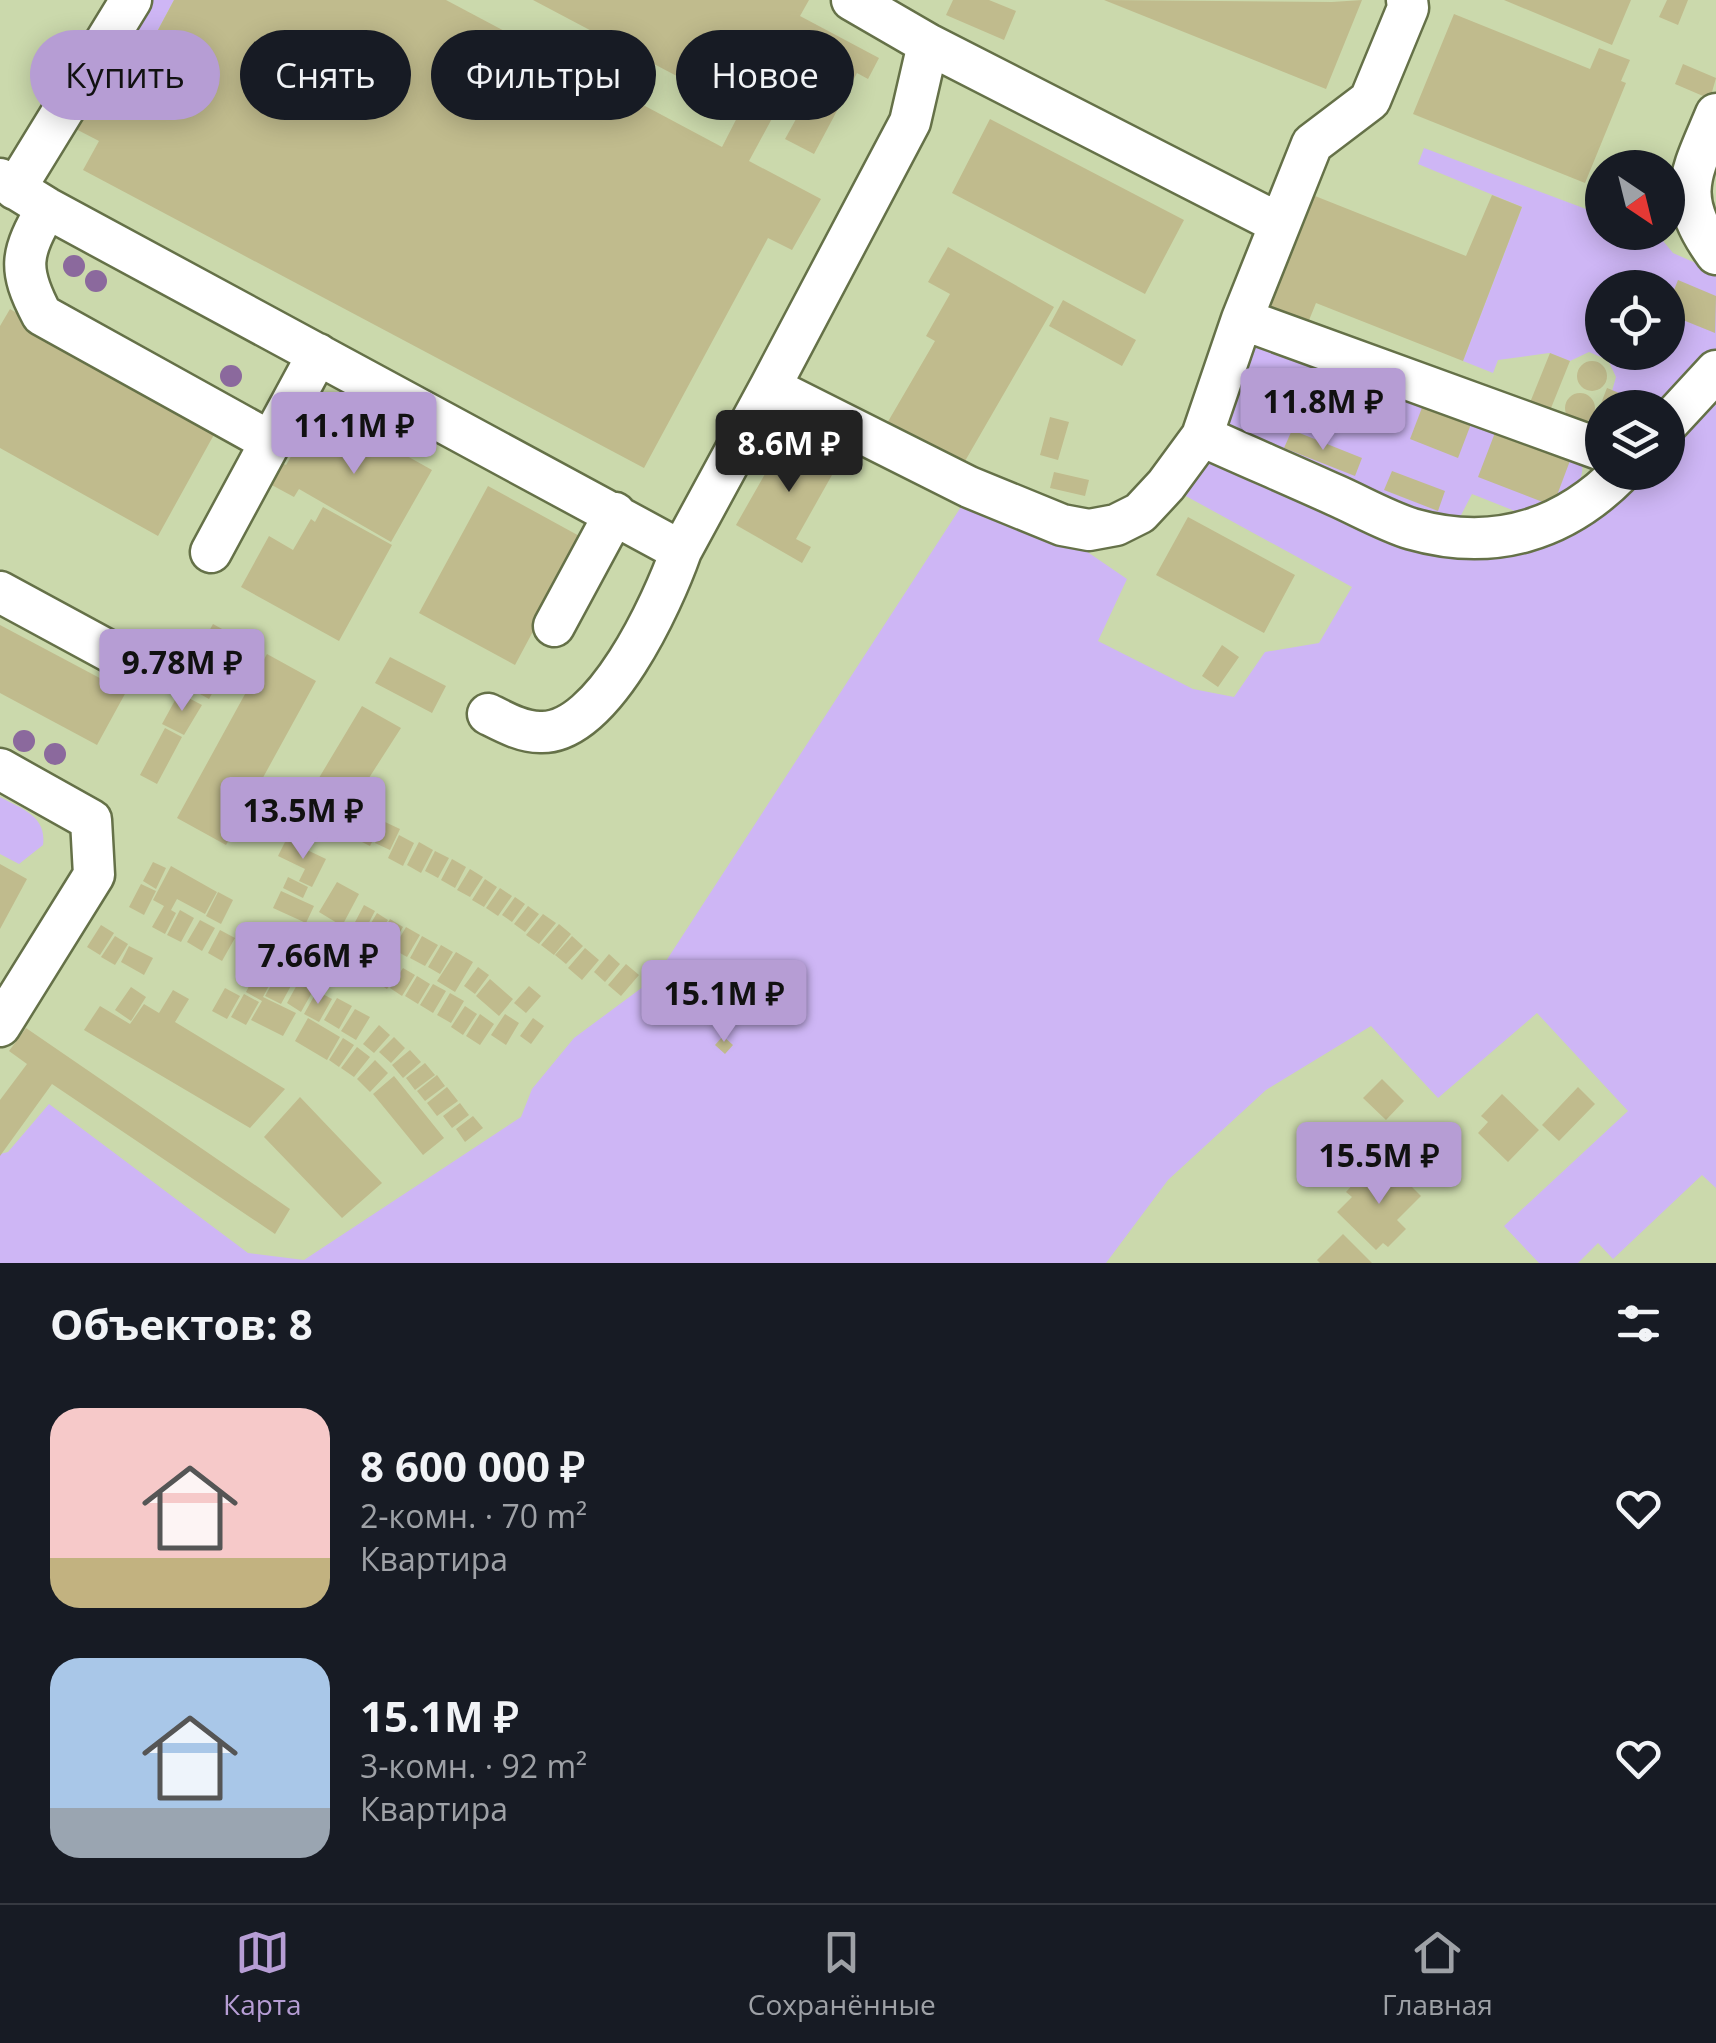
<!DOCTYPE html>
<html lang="ru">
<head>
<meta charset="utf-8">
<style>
	:root { --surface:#171b24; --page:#20242c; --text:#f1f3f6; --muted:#9ea1a6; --line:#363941; --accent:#b69dd4 }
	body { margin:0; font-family:"Open Sans",sans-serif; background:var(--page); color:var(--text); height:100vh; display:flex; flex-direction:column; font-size:38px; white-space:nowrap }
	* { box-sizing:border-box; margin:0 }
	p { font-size:32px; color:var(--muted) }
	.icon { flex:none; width:55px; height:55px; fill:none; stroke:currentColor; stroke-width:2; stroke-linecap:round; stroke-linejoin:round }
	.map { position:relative; height:1263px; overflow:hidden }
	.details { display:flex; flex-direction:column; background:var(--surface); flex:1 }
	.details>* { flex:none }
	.top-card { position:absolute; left:30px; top:30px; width:1000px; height:90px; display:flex; gap:20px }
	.needle { width:65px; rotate:145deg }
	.controls { position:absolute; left:1585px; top:150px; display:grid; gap:20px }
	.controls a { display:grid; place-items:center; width:100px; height:100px; border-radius:50%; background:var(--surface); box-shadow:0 5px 25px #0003; font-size:50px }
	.price { position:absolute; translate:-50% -85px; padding:0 22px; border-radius:10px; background:var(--accent); color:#111; font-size:32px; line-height:65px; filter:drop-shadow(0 2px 5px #0008) }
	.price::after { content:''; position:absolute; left:50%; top:60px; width:30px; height:22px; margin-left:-15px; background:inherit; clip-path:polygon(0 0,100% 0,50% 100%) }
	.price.active { background:#222; color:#fff }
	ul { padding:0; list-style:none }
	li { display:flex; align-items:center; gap:30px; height:250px; padding:0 50px }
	li span { display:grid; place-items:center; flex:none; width:280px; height:200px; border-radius:30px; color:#555 }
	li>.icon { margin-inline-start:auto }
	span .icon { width:120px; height:120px; fill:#fffc; stroke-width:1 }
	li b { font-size:42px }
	h2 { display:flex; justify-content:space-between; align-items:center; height:120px; padding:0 50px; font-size:42px }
	.chip { padding:0 35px; border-radius:45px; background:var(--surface); box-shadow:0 5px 25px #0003; font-size:35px; line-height:90px }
	.chip.active { background:var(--accent); color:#111 }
	.menu { display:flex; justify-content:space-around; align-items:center; height:140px; border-top:2px solid var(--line); background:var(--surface); font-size:28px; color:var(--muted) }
	.menu a { display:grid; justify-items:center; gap:5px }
	.menu .active { color:var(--accent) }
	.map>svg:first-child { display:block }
	.green { fill:#ceb6f5; fill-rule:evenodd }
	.building { fill:#c0bb8d }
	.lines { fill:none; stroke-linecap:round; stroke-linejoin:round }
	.minor-casing { stroke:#657148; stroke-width:45 }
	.minor { stroke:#fff; stroke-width:40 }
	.tree { fill:#8b699d }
</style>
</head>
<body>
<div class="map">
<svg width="1716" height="1263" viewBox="0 0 1716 1263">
	<rect width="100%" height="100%" fill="#cbd9ac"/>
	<path class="green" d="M 145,0 L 174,0 L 113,114 L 85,99 L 88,92 L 112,105 L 131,71 L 109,58 Z
		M 1424,148 L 1602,215 L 1602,232 L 1648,233 L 1659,236 L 1673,253 L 1716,272 L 1716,357 L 1668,408 L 1653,407 L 1612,391 L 1616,377 L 1608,360 L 1589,352 L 1570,361 L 1549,353 L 1498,360 L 1493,373 L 1463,361 L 1522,207 L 1418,164 ZM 1602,288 L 1668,288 L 1668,352 L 1602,352 Z
		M 1254,338 L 1580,456 C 1592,487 1556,502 1535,519 L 1472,494 L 1459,519 L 1448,526 L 1221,436 Z
		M 1716,382 L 1716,1188 L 1702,1175 L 1613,1259 L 1598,1243 L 1578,1263 L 1539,1263 L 1504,1226 L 1628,1111 L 1537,1013 L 1438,1098 L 1371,1026 L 1266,1090 L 1168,1180 L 1106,1263 L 0,1263 L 0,1154 L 8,1152 L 49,1104 L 248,1253 L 304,1260 L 521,1117 L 532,1089 L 574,1038 L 655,978 L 970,493 L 1064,536 L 1127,579 L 1098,641 L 1193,689 L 1234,697 L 1265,652 L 1319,643 L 1352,587 L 1173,489 L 1210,457 L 1453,550 L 1631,473 L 1668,472 L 1668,433 Z
		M 0,797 C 22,809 47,816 43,845 L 19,864 L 0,854 Z"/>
	<path class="building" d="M 174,0 L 446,0 L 722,147 L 741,110 L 533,0 L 809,0 L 800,16 L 879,58 L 868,79 L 857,73 L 814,154 L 785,139 L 801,110 L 782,100 L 749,161 L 821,199 L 792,250 L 768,238 L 644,468 L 83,170 L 99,141 L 70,126 L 85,99 L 113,114 Z
		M 953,0 L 989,0 L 1016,11 L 1004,40 L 946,15 Z
		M 1104,0 L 1332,2 L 1362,0 L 1326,89 Z
		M 1504,0 L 1631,0 L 1612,45 Z
		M 1667,0 L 1688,0 L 1678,25 L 1659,17 Z
		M 1454,14 L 1590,69 L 1599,48 L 1630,60 L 1621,81 L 1626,83 L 1585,183 L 1413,114 Z
		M 1683,64 L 1716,78 L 1710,99 L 1675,84 Z
		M 990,119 L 1184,220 L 1145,294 L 952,193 Z
		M 1310,194 L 1466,256 L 1492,195 L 1522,207 L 1463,361 L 1316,303 L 1303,335 L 1260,318 Z
		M 948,247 L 1054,307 L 961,468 L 886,425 L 935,341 L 926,336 L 950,294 L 928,282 Z
		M 1678,280 L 1716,296 L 1715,333 L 1668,314 L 1668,305 Z
		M 1063,300 L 1136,340 L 1122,366 L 1049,326 Z
		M 10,309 L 216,431 L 158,536 L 0,448 L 0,326 Z
		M 1550,353 L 1570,361 L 1549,413 L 1529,405 Z
		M1577 376a15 15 0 1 1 30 0a15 15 0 1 1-30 0Z
		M 1607,388 L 1636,400 L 1633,408 L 1602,408 L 1602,433 L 1591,429 Z
		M1565 408a15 15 0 1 1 30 0a15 15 0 1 1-30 0Z
		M 1423,405 L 1471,424 L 1458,458 L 1410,439 Z
		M 1050,417 L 1069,422 L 1058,460 L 1040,455 Z
		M 313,419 L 348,439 L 355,427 L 432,470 L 391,542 L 299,489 L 294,497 L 268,483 L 280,462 L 286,465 Z
		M 790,430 L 841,459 L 796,539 L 811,547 L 802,563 L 736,525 Z
		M 1292,430 L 1362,458 L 1355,476 L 1284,448 Z
		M 1496,430 L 1571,458 L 1553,506 L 1478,477 Z
		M 1392,471 L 1445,491 L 1438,511 L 1384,490 Z
		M 1054,472 L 1089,480 L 1085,496 L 1050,488 Z
		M 488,486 L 583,538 L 515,665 L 419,613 Z
		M 323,507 L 392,545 L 339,641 L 241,587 L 269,536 L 293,550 L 311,519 L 315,522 Z
		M 1188,517 L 1295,575 L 1264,633 L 1156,575 Z
		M 213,624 L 242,640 L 209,699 L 180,683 Z
		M 0,625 L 126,692 L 97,745 L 0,693 Z
		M 180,640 L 193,647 L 181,668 L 169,661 Z
		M 1222,645 L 1239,657 L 1218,687 L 1202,676 Z
		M 267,654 L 316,681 L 226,845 L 177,818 Z
		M 390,657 L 446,686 L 432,713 L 375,683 Z
		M 179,693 L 202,705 L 184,735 L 162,724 Z
		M 362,706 L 401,728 L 333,834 L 298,813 Z
		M 165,728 L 182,737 L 157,784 L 140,775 Z
		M 367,813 L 383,820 L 370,846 L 354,838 Z
		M 385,822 L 400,829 L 390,850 L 375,843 Z
		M 399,835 L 414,843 L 403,866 L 388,858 Z
		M 286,840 L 326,859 L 312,887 L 299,881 L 305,869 L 278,856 Z
		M 419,842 L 433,850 L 421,873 L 407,865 Z
		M 435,851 L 449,858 L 438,878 L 425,871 Z
		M 452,859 L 466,867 L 455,888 L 441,880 Z
		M 153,862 L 166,868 L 156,889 L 143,881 Z
		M 0,864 L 27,879 L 0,929 Z
		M 171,866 L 217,892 L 205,914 L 177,899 L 171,910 L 176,913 L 165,934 L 152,927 L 164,906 L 153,900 Z
		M 470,869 L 483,877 L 470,897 L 457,890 Z
		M 288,877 L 308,887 L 303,898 L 283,888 Z
		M 485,879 L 497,887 L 484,907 L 472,900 Z
		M 337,882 L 359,894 L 342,926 L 319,912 Z
		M 141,884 L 156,891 L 144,915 L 129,907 Z
		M 500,888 L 512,896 L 498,916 L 486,908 Z
		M 281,891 L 314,906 L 306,923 L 273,908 Z
		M 218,892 L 233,900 L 221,924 L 206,916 Z
		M 515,897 L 525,904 L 512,922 L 502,915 Z
		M 364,905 L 375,911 L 364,932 L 353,926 Z
		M 528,906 L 539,914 L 525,932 L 514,924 Z
		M 180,910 L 194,918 L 181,942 L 167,935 Z
		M 377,913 L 388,920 L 376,939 L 365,933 Z
		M 543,914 L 556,923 L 539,944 L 526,935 Z
		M 390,919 L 403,927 L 391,948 L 378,940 Z
		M 200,920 L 215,928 L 202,951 L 187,942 Z
		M 559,924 L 571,934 L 554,955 L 541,945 Z
		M 101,925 L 114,933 L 100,955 L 87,947 Z
		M 406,927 L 420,935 L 407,957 L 393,949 Z
		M 220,930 L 235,938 L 222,961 L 208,953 Z
		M 115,936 L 128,944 L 115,965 L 101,957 Z
		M 422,936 L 438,945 L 425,966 L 410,958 Z
		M 572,936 L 583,946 L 566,964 L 555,955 Z
		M 336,941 L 349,948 L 338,967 L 325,959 Z
		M 357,942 L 384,960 L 371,980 L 345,962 Z
		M 441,945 L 453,952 L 440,974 L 428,967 Z
		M 129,946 L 153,958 L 144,975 L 121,962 Z
		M 585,948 L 599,960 L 582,980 L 568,968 Z
		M 456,952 L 473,962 L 455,992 L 437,981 Z
		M 609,954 L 620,964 L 605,982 L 594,972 Z
		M 386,960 L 400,969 L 387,989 L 373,980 Z
		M 626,964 L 639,975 L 621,996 L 608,985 Z
		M 478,967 L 489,975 L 475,994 L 464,986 Z
		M 403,968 L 415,975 L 402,996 L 390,988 Z
		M 258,969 L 273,978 L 263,997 L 296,1013 L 283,1036 L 251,1020 L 262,1001 L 246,992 Z
		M 278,973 L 293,982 L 281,1004 L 265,996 Z
		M 417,976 L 430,984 L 418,1004 L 405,996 Z
		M 490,979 L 513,999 L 499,1016 L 476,996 Z
		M 299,981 L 314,989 L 301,1012 L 287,1003 Z
		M 433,984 L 446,991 L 433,1013 L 420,1005 Z
		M 529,986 L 541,996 L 526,1013 L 514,1003 Z
		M 131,987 L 146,997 L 131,1021 L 115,1010 Z
		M 225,988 L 240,996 L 227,1019 L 212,1011 Z
		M 173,990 L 189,999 L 175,1022 L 285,1089 L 250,1128 L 84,1030 L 100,1006 L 130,1024 L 144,1004 L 159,1013 Z
		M 317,991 L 332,999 L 319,1022 L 304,1014 Z
		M 450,993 L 464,1001 L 451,1023 L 437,1015 Z
		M 244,994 L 259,1002 L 246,1025 L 231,1017 Z
		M 337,998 L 352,1006 L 339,1029 L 324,1020 Z
		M 465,1006 L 477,1014 L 463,1035 L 451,1027 Z
		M 355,1009 L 370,1017 L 356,1040 L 341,1031 Z
		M 480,1014 L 494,1024 L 480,1045 L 466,1036 Z
		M 505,1014 L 519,1023 L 506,1045 L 491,1035 Z
		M 308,1018 L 340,1037 L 327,1060 L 295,1041 Z
		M 533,1018 L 544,1026 L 531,1044 L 520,1036 Z
		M 379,1025 L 390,1035 L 374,1053 L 363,1044 Z
		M 26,1028 L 290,1209 L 275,1234 L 52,1084 L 0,1156 L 0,1100 L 27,1064 L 9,1051 Z
		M 723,1036 L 733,1045 L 725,1054 L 715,1045 Z
		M 394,1037 L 405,1048 L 391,1063 L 379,1052 Z
		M 343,1038 L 354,1045 L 339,1067 L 329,1060 Z
		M 357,1047 L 370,1057 L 354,1077 L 341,1068 Z
		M 410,1050 L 421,1062 L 403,1078 L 392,1065 Z
		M 375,1060 L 388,1073 L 370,1092 L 357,1079 Z
		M 425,1063 L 435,1075 L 415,1090 L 406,1078 Z
		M 437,1075 L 445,1086 L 425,1101 L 417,1091 Z
		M 394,1076 L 444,1138 L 423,1155 L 373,1094 Z
		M 1382,1079 L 1404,1101 L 1386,1120 L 1363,1098 Z
		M 447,1087 L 458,1101 L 437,1116 L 427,1103 Z
		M 1578,1087 L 1595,1104 L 1559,1141 L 1542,1125 Z
		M 1502,1094 L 1539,1130 L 1508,1162 L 1478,1133 L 1488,1122 L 1481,1116 Z
		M 300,1097 L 382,1183 L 342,1218 L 264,1137 Z
		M 460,1103 L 469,1115 L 452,1128 L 443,1116 Z
		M 473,1116 L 483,1128 L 465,1142 L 456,1129 Z
		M 1387,1162 L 1421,1196 L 1397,1220 L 1406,1229 L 1388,1247 L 1383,1243 L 1376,1250 L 1337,1212 L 1352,1197 L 1346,1192 L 1356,1181 L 1362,1187 Z
		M 1343,1234 L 1372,1263 L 1320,1263 L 1317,1260 Z"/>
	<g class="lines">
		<g class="minor-casing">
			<path id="minor" d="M 852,0 L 928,44 L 1278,223
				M 1716,114 C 1691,174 1674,196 1716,254
				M 0,179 L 47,208 L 681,551 C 663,602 603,735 540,732 C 522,732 504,722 488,714
				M 15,189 L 131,0
				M 47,208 C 21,253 17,268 42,315 L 271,442
				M 1242,319 L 1312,144 L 1370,100 L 1408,8 L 1407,0
				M 770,387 L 910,122 L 928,44
				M 1668,423 L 1716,371
				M 1202,436 L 1242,319 L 1602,450
				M 681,551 L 770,387 L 969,487 L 1062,525 L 1089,530 L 1116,525 L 1140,513 L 1166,485 L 1202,436 C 1246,456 1291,475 1335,495 C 1360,506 1386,521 1412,529 C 1493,552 1563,531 1621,472
				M 211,552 L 318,354
				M 0,592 L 142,669
				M 554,626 L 615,513
				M 0,769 L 91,820 L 94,875 L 0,1026"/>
		</g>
		<use href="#minor" class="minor"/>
	</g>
	<g class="tree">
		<circle cx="74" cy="266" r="11"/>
		<circle cx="96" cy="281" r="11"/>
		<circle cx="231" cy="376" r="11"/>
		<circle cx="24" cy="741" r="11"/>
		<circle cx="55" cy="754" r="11"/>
	</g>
</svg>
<div class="controls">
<a><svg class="needle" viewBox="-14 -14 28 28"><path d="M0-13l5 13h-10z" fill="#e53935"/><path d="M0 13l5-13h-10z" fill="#9ea1a6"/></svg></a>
<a><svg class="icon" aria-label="locate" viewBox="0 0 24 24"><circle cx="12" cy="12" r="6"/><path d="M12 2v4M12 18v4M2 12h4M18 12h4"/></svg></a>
<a><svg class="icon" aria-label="layers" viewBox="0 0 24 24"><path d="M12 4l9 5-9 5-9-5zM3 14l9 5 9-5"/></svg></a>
</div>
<b class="price" style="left:1323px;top:453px">11.8M ₽</b>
<b class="price" style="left:354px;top:477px">11.1M ₽</b>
<b class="price active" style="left:789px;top:495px">8.6M ₽</b>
<b class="price" style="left:182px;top:714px">9.78M ₽</b>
<b class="price" style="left:303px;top:862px">13.5M ₽</b>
<b class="price" style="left:318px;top:1007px">7.66M ₽</b>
<b class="price" style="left:724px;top:1045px">15.1M ₽</b>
<b class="price" style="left:1379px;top:1207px">15.5M ₽</b>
<div class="top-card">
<a class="chip active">Купить</a>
<a class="chip">Снять</a>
<a class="chip">Фильтры</a>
<a class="chip">Новое</a>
</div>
</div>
<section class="details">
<h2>Объектов: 8<svg class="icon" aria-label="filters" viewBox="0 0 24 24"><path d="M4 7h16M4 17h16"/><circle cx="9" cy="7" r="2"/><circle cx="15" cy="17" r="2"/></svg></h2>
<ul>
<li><span style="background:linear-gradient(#f6c9c9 75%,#c2b280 0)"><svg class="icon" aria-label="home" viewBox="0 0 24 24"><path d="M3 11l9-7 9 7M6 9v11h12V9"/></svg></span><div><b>8 600 000 ₽</b><p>2-комн. · 70 m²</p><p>Квартира</p></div><svg class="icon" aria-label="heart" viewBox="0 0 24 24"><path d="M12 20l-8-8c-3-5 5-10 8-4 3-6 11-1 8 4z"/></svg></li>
<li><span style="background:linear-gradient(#a9c7e8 75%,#9aa5b1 0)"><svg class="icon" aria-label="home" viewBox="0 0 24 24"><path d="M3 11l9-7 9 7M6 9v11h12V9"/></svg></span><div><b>15.1M ₽</b><p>3-комн. · 92 m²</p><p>Квартира</p></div><svg class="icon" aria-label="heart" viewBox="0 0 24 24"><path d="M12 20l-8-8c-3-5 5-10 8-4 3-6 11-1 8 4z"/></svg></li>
</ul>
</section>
<nav class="menu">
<a class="active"><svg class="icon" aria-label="map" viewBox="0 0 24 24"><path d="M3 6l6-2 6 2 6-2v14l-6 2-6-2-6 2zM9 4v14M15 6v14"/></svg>Карта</a>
<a><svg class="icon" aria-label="saved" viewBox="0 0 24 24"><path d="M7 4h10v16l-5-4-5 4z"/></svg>Сохранённые</a>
<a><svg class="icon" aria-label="home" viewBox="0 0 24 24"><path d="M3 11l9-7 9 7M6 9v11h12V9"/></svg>Главная</a>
</nav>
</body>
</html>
